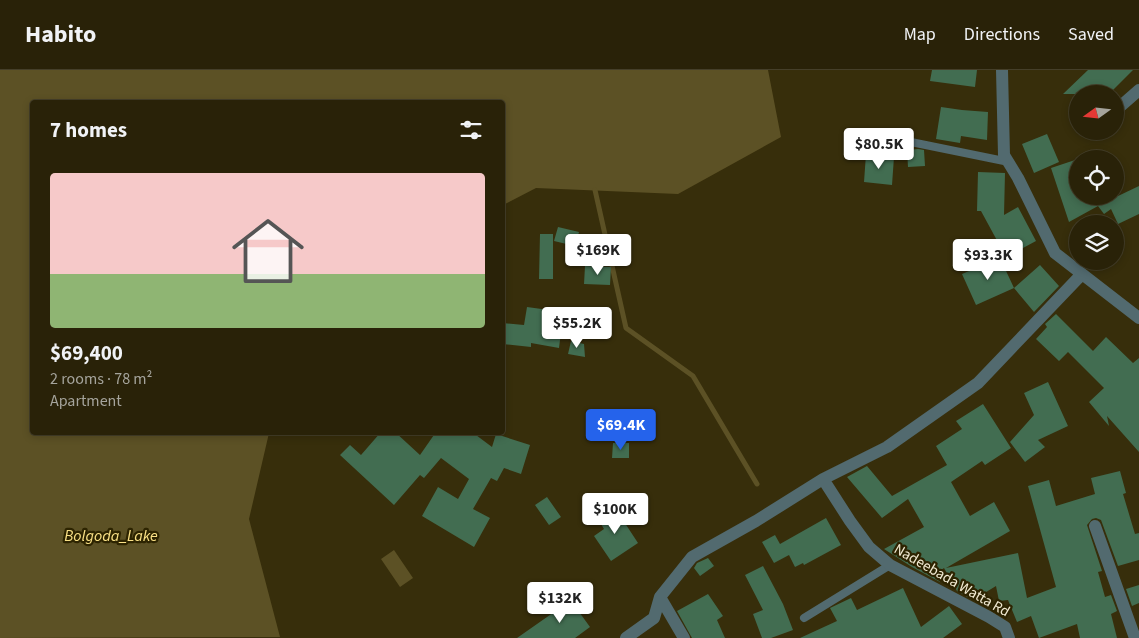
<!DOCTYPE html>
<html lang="en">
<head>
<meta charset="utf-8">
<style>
	:root { --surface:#292208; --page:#352f16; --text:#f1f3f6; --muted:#a5a49c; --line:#453f29; --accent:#2563eb }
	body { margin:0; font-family:"Source Sans 3",sans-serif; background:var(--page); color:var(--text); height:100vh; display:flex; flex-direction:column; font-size:19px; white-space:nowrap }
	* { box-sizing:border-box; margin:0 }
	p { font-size:16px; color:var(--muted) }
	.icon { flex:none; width:28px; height:28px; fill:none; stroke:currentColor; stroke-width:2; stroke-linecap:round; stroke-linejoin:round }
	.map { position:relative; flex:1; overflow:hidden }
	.drawer { position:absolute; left:30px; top:30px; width:475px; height:335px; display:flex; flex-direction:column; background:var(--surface); border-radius:5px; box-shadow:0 2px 8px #0003,0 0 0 1px var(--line) }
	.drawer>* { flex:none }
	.needle { width:32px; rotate:255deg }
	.fabs { position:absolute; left:1069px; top:15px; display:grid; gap:10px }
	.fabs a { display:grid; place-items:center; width:55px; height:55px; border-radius:50%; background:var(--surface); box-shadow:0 2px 8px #0003,0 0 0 1px var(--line); font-size:25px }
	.price { position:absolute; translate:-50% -42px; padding:0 11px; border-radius:5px; background:#fff; color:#222; font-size:16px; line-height:32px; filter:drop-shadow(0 1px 2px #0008) }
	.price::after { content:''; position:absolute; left:50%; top:30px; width:15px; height:11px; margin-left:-8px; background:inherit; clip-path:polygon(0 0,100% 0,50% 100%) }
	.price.current { background:var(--accent); color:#fff }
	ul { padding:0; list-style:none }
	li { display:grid; align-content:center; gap:10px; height:265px; padding:0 20px }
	li span { display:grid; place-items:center; height:155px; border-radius:5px; color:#555 }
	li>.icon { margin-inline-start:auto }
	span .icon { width:90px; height:90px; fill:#fffc; stroke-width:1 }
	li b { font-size:21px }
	h2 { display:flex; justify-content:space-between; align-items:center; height:60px; padding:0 20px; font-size:21px }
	header { display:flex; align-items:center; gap:30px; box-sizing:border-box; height:70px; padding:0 25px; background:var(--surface); border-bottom:1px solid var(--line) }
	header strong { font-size:24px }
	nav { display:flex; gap:28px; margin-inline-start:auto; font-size:18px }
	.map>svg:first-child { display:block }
	.water { fill:#5c5125 }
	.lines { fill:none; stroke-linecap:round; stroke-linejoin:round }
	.stream { stroke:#5c5125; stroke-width:5 }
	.building { fill:#426d51 }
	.service { stroke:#526a6f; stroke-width:8 }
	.minor { stroke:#526a6f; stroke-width:12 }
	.labels { text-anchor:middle; stroke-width:4.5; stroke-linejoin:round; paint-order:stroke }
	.street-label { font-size:15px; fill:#f1ead2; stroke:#2d2401 }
	.water-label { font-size:16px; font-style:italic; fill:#fae186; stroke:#2d2401 }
</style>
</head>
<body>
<header>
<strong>Habito</strong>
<nav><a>Map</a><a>Directions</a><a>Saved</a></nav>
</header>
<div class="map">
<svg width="1139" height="568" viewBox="0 0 1139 568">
	<rect width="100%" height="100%" fill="#372e0b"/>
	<path class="water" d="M 0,0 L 768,0 L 781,67 L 678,124 L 536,118 L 503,135 L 502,32 L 32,32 L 32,362 L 269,363 L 249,449 L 280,567 L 0,568 Z
		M 394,480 L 413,508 L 400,517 L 381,489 Z"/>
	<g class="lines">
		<path class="stream" d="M 595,120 L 626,258 L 693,306 L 757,414"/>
	</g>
	<path class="building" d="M 932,0 L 977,0 L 975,17 L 930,11 Z
		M 1088,0 L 1133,0 L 1109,24 L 1063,24 Z
		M 941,37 L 962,40 L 988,42 L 987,70 L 961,66 L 960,73 L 936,69 Z
		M 1047,64 L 1059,92 L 1034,103 L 1022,74 Z
		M 918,79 L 924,80 L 925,96 L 908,97 L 907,80 Z
		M 866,84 L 894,87 L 892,115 L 864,112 Z
		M 1078,89 L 1078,126 L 1118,126 L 1139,116 L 1139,144 L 1118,154 L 1111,139 L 1104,144 L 1098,136 L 1069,152 L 1051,98 Z
		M 978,102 L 1005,103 L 1004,145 L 1018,137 L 1036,171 L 1006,187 L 981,141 L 977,141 Z
		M 558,157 L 579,162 L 575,176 L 554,171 Z
		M 540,164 L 553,164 L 553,209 L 539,209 Z
		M 1000,188 L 1014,218 L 976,235 L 962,204 Z
		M 1040,195 L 1059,216 L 1034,242 L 1014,218 Z
		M 585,196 L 611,197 L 610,215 L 584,214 Z
		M 527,237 L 549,240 L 546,260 L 561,262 L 559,278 L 531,273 L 531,277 L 502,274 L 502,253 L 524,255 Z
		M 1056,244 L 1093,281 L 1106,267 L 1133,293 L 1139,288 L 1139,382 L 1107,346 L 1109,356 L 1089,332 L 1104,318 L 1068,282 L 1059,291 L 1036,269 L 1047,257 L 1045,254 Z
		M 571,271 L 584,274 L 585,287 L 568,284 Z
		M 1048,312 L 1068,356 L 1038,370 L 1045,377 L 1025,392 L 1010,372 L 1034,345 L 1024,323 Z
		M 983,334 L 1011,378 L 985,395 L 982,391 L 951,412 L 970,446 L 994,432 L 1010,461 L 946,498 L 1018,483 L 1027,528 L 1056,517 L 1028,416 L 1049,410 L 1056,436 L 1095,424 L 1091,408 L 1120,401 L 1126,423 L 1123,424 L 1135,464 L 1139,463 L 1139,490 L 1118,496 L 1101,450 L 1096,448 L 1092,449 L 1087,455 L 1102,501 L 1098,502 L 1105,527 L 1111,525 L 1117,541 L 1111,544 L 1117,568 L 1080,568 L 1077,554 L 1039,568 L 1031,546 L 1017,552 L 1008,530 L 999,531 L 996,516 L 973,530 L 957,521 L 944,498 L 937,503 L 940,512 L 912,497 L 884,479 L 924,457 L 908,429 L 882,448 L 847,407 L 867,396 L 892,426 L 947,395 L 936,376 L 962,359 L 956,351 Z
		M 381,362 L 395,362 L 420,385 L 436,362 L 472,362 L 492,377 L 496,364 L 530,375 L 521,404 L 504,398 L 497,411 L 491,408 L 473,439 L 490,448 L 474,477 L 422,446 L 438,417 L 458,429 L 469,409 L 441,388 L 424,408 L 420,405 L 394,435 L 340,385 L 350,375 L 361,385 Z
		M 613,373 L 629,373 L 629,388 L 612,388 Z
		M 547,427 L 561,447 L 549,455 L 535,435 Z
		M 615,438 L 638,473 L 611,491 L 594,466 L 604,459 L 598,449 Z
		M 826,448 L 841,475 L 804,495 L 803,493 L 795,497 L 789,485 L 774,493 L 762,472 L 775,465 L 780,474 Z
		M 708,488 L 714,496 L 700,506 L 694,498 L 697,493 Z
		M 763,496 L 783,534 L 793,560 L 771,568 L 762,568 L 753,544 L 763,540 L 745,505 Z
		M 1139,515 L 1139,533 L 1132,536 L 1126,519 Z
		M 903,518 L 921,557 L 949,536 L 962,554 L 943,568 L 800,568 L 837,551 L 830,538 L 851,528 L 857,540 Z
		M 708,524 L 723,546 L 717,550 L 725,568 L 692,568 L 677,541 Z
		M 569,528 L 590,557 L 575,568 L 517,568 L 557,540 L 556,538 Z"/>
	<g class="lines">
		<path class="service" d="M 906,71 L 1009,92
			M 804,548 L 890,495"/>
		<path class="minor" d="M 1002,0 L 1004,85 L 1018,108 L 1055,183 L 1139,248
			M 1115,41 L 1139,20
			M 823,409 L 850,451 L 869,477 L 890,495 L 989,547 L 1005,557 L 1009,568
			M 1095,456 L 1135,568
			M 660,527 L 684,568
			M 626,568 L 654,548 L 660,527 L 692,487 L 756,451 L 823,409 L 887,377 L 978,313 L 1082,204"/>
	</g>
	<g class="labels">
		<g class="street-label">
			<text transform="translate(952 510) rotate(30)" y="5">Nadeebada Watta Rd</text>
		</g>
		<g class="water-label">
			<text x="111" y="471">Bolgoda_Lake</text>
		</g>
	</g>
</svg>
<div class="fabs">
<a><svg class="needle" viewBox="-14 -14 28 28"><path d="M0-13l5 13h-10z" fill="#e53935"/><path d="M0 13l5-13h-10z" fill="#a5a49c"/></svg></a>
<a><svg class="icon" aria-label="locate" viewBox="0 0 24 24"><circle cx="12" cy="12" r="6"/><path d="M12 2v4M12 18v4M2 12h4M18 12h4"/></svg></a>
<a><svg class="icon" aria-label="layers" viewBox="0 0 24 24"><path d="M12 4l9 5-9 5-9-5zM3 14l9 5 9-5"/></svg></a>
</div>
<b class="price" style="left:879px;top:100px">$80.5K</b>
<b class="price" style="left:598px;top:206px">$169K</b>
<b class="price" style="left:988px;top:211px">$93.3K</b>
<b class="price" style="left:577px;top:279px">$55.2K</b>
<b class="price current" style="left:621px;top:381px">$69.4K</b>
<b class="price" style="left:615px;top:465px">$100K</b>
<b class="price" style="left:560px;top:554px">$132K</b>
<section class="drawer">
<h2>7 homes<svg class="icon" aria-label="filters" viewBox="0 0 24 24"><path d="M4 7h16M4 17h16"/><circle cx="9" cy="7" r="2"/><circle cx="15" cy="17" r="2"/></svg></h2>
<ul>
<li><span style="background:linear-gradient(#f6c9c9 65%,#8fb573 0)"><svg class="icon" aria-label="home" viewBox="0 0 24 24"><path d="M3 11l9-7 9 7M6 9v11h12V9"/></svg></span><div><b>$69,400</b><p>2 rooms · 78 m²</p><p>Apartment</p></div></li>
</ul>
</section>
</div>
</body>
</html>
